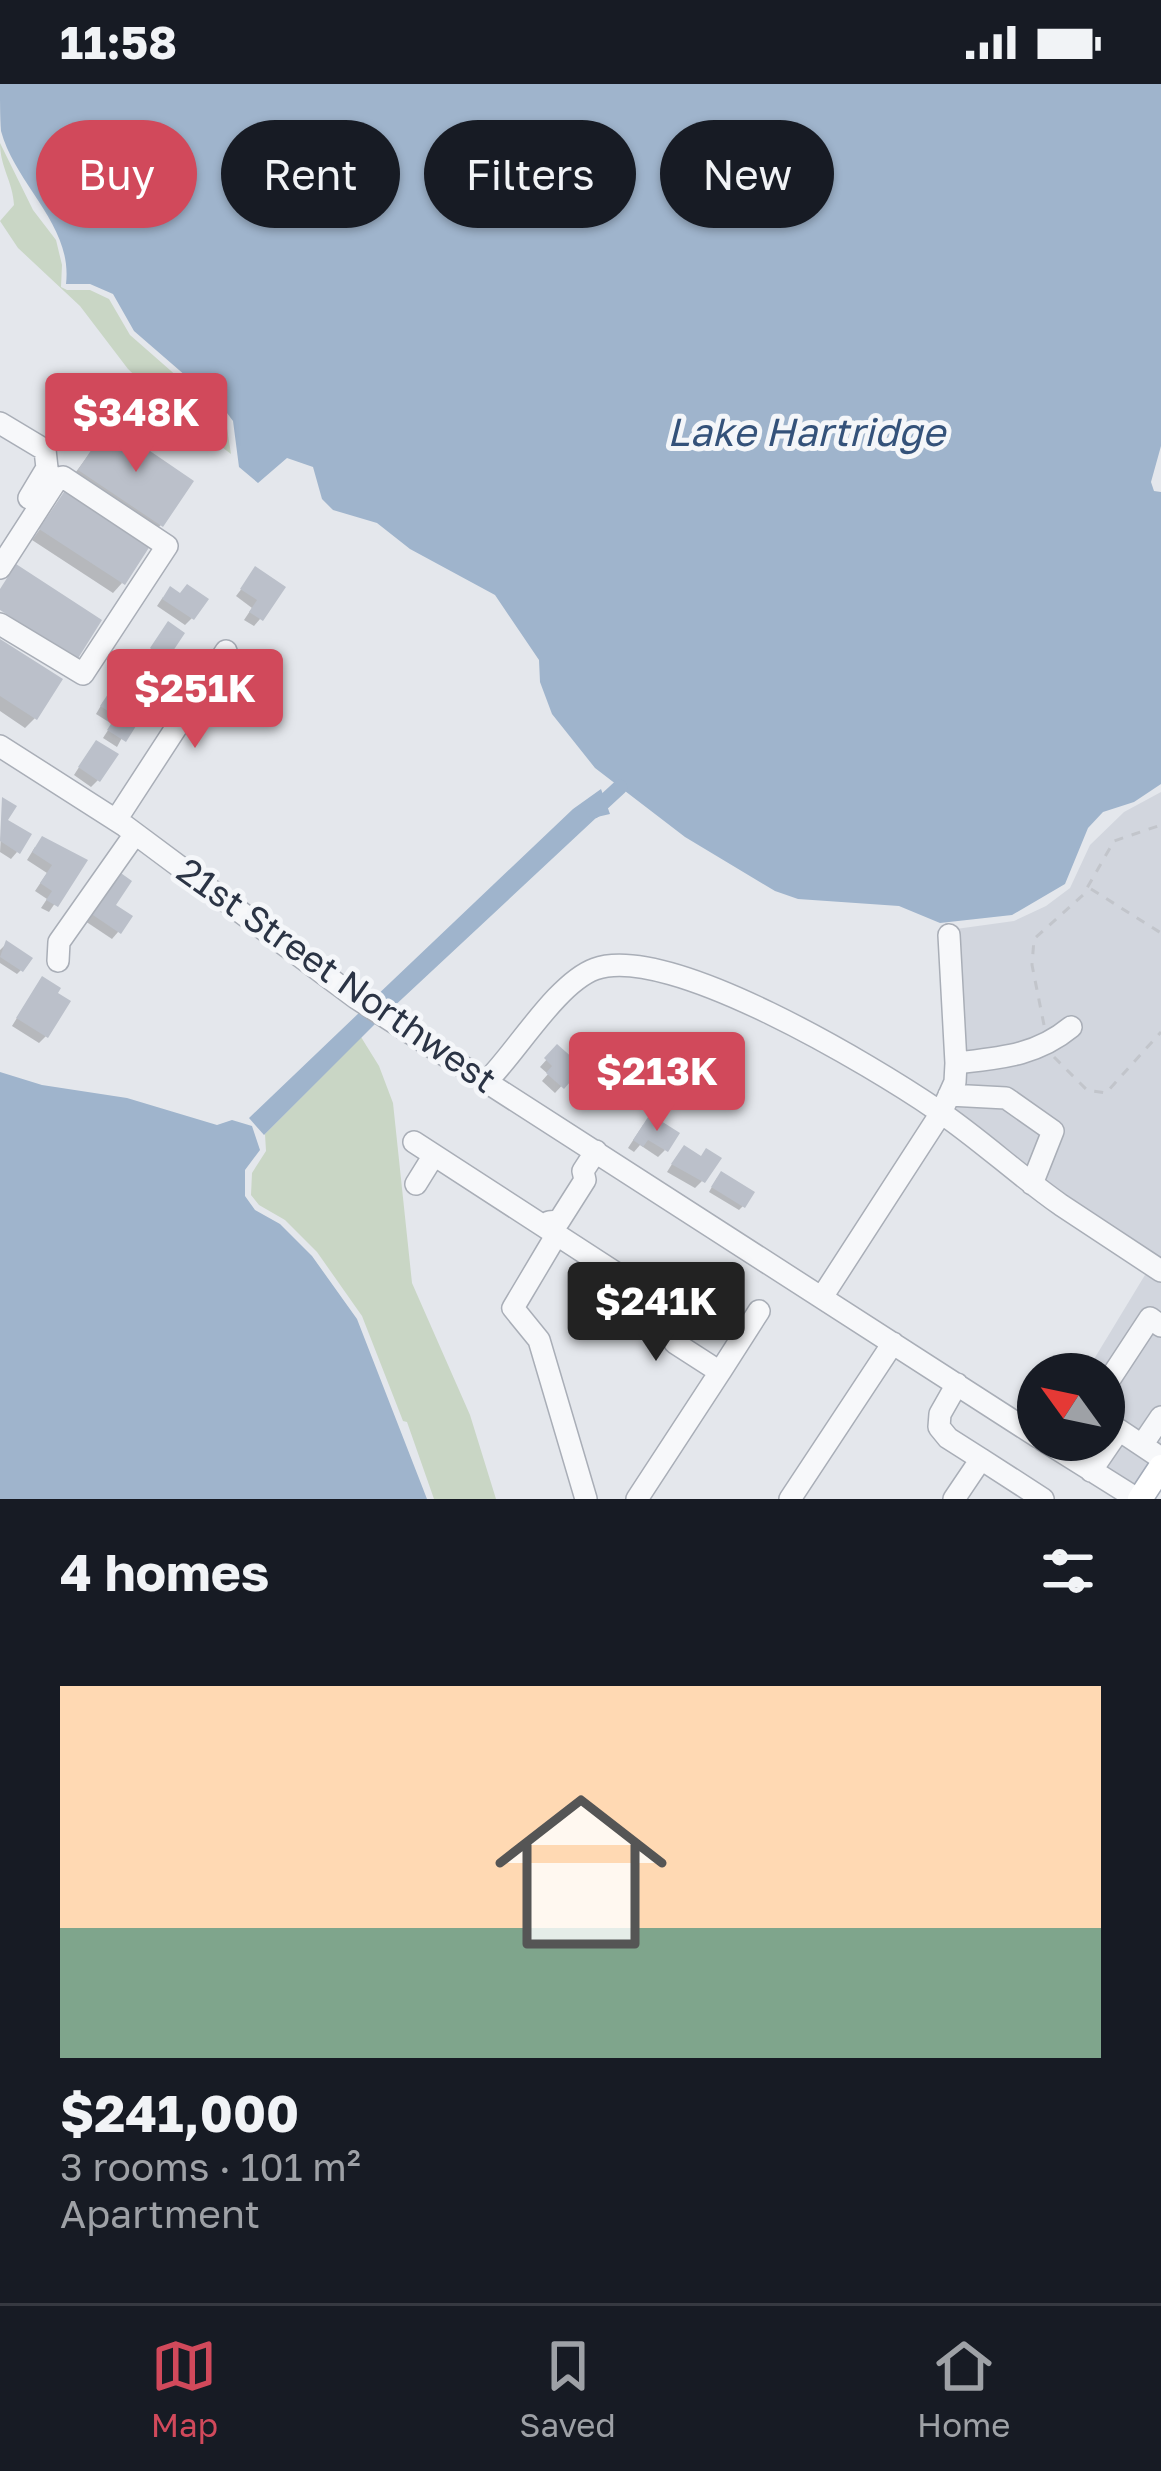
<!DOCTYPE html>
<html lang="en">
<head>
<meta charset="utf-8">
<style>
	:root { --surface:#171b24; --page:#242831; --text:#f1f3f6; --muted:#9ea1a6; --line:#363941; --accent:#d1495b }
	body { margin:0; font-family:"Golos Text",sans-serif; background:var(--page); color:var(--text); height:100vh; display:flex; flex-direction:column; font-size:45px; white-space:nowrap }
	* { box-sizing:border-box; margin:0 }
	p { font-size:39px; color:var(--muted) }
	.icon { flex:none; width:66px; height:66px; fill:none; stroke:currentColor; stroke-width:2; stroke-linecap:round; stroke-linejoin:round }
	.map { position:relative; height:1415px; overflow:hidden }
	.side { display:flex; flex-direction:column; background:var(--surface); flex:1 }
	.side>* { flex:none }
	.hud { position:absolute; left:36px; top:36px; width:1089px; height:108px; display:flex; gap:24px }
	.needle { width:78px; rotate:303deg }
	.controls { position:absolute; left:1017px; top:1269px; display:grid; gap:24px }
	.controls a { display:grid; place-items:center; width:108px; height:108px; border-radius:50%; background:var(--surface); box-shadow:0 3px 9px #0004; font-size:60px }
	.price { position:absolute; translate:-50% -102px; padding:0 27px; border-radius:12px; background:var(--accent); color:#fff; font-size:39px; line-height:78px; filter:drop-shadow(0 3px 6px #0008) }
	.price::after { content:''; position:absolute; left:50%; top:72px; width:36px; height:27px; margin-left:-18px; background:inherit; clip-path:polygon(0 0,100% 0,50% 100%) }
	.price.current { background:#222; color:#fff }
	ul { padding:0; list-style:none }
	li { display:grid; align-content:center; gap:24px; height:636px; padding:0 60px }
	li+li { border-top:3px solid var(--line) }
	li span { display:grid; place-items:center; height:372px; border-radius:0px; color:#555 }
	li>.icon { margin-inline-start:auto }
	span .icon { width:216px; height:216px; fill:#fffc; stroke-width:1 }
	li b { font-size:51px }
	h2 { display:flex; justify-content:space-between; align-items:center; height:144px; padding:0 60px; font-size:51px }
	.tag { padding:0 42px; border-radius:54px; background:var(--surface); box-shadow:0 3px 9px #0004; font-size:42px; line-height:108px }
	.tag.current { background:var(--accent); color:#fff }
	.status { display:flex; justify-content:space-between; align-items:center; height:84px; padding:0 60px; background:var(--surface); direction:ltr }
	.status svg { height:33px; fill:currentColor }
	.menu { display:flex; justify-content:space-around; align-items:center; height:168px; border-top:3px solid var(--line); background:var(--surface); font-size:33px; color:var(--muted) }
	.menu a { display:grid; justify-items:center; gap:6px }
	.menu .current { color:var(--accent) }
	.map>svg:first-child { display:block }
	.built { fill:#d2d6de }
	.green { fill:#c9d6c5 }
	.water { fill:#9fb4cc }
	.shadow { fill:#0003 }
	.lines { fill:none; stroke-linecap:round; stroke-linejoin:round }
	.canal { stroke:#9fb4cc; stroke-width:15 }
	.building { fill:#bbc0ca }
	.minor-casing { stroke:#a9aeb7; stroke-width:24 }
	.major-casing { stroke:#a3abb8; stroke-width:27 }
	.path { stroke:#c2c5cb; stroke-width:3; stroke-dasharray:9 9; stroke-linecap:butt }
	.minor { stroke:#f7f8fa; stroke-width:21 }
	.major { stroke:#fff; stroke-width:24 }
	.labels { text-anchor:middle; stroke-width:10; stroke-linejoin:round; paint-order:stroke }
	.street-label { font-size:36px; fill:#2b3445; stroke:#f4f6f9 }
	.water-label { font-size:39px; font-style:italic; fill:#34527a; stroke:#f4f6f9 }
</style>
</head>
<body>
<div class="status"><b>11:58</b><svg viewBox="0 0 49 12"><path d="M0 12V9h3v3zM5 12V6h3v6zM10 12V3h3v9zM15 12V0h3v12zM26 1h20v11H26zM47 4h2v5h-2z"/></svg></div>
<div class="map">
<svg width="1161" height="1415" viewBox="0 0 1161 1415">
	<rect width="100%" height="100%" fill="#e4e7ec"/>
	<path class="built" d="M 1161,708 L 1161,1178 L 1053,1106 L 957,1032 L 956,1015 L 963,985 L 1061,962 L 1082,944 L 1071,933 L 1029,960 L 963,970 L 956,845 L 1014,837 L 1046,822 L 1070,804 L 1090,761 L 1124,728 Z
		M 1148,1186 L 1161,1195 L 1161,1362 L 1133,1405 L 1056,1356 L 1104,1356 L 1104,1290 L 1085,1290 Z"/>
	<path class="green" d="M 0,59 L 33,126 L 56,156 L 62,181 L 61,203 L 67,206 L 90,206 L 109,215 L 130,251 L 219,329 L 226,338 L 231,370 L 166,321 L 128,285 L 80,222 L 18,164 L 0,137 L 14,121 C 13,98 0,83 0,59 Z
		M 361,953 L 379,982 L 393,1019 L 412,1199 L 470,1331 L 496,1415 L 434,1415 L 407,1338 L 403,1337 L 362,1232 L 317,1168 L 285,1136 L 259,1121 L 251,1111 L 252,1089 L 266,1067 L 265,1050 Z"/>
	<path class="water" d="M 0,0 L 1161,0 L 1161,362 L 1151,398 L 1154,407 L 1161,408 L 1161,700 L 1134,718 L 1103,728 L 1088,744 L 1065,800 L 1012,831 L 940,839 L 899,822 L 798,815 L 775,807 L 685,753 L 595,684 L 552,630 L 540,598 L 539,576 L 495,511 L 410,465 L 377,439 L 333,426 L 322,415 L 313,383 L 287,374 L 258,399 L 239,383 L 233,337 L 224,325 L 134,247 L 113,210 L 90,200 L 66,200 C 73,141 16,102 1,47 C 0,33 0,14 0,0 Z
		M 601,705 L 610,730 L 597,733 L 389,927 L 372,916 L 573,725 Z
		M 362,926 L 378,937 L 264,1051 L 249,1034 Z
		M 0,988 L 42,1001 L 127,1014 L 217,1041 L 232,1036 L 252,1042 L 260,1066 L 245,1086 L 245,1112 L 255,1126 L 280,1140 L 312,1172 L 357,1235 L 427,1415 L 0,1415 Z"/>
	<path class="shadow" d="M 109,343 L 161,441 L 151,450 L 70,396 Z
		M 66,409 L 122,499 L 113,509 L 32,456 Z
		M 256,486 L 260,535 L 254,542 L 244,536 L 252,524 L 236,512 Z
		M 179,512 L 192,534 L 185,541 L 157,522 L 163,513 Z
		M 164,545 L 165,574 L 161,578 L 148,569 Z
		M 0,558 L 35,634 L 25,644 L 0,627 Z
		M 135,585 L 158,586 L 117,663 L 103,654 L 112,640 L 96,630 L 103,618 L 133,626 L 138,621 L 127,613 L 136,598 L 129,594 Z
		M 90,666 L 98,696 L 91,703 L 74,691 Z
		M 3,717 L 4,737 L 17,768 L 11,775 L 0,768 Z
		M 35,763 L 84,777 L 49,828 L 41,824 L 47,815 L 35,807 L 47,789 L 27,776 Z
		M 112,798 L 118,848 L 112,855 L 85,837 Z
		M 6,860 L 21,886 L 17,890 L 0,879 L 0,866 Z
		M 36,903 L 46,952 L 39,959 L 12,942 Z
		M 557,964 L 579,983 L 555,1009 L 542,997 L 548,990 L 540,983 Z
		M 643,1041 L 665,1066 L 658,1073 L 640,1061 L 634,1068 L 628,1064 Z
		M 677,1072 L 699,1075 L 702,1097 L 695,1104 L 667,1088 Z
		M 717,1094 L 743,1122 L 739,1126 L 709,1108 Z"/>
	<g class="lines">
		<path class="canal" d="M 594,727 L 620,703"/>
	</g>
	<path class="building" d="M 109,339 L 194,397 L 163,443 L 78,386 Z
		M 66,405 L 150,462 L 125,501 L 39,445 Z
		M 16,480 L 102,536 L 77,576 L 0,526 L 0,505 Z
		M 255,482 L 286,503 L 263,537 L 249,528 L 257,516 L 240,505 Z
		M 187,500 L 209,515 L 194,536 L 162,515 L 170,502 L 180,509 Z
		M 168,537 L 185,549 L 167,576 L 150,564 Z
		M 0,555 L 63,595 L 37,636 L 0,612 Z
		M 149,576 L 162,585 L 145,619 L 128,608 L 138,593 L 131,589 L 139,577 L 146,582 Z
		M 110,607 L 146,626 L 126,658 L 107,646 L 116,632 L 100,622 Z
		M 96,656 L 119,670 L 100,698 L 78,683 Z
		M 2,713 L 17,722 L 8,736 L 32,750 L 20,770 L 0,757 Z
		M 42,752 L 88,776 L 58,823 L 46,816 L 52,807 L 40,799 L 52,781 L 32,768 Z
		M 118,787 L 132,797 L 116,821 L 133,832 L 121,850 L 90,829 Z
		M 6,856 L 33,874 L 23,888 L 0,873 Z
		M 42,892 L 61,904 L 58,909 L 71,917 L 48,954 L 16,934 Z
		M 557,960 L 583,983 L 564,1005 L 546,989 L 552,982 L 544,974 Z
		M 650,1030 L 680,1049 L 668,1068 L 648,1056 L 643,1063 L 633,1056 Z
		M 684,1061 L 701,1072 L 706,1064 L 722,1074 L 705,1099 L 671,1080 Z
		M 721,1087 L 755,1108 L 745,1124 L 711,1103 Z"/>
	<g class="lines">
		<g class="minor-casing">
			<path id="minor" d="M 0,339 L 45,366 L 47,384 L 29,414
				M 0,484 L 58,394 L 63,393 L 167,462 L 83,590 L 0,540
				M 0,662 L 125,742 L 356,914 L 1038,1353
				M 116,736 L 226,567
				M 58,877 L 59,858 L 135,750
				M 956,979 C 999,974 1036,972 1071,943
				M 487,997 C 517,967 557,899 595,885 C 668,858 874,983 937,1026 C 980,1055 1018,1091 1061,1121 C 1094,1143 1128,1165 1161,1187
				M 949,1011 L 1006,1014 L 1053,1047 L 1032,1100
				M 414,1058 L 662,1219 L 675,1259 L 720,1288 L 759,1227
				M 416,1100 L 434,1071
				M 549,1138 L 559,1137 L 585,1096 L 583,1087 L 596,1067
				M 557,1150 L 513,1224 L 539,1256 L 586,1415
				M 822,1213 L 941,1029 L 955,998 L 956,979 L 949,851
				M 1104,1304 L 1150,1234 L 1161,1242
				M 1043,1356 L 1137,1415
				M 1142,1361 L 1161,1333
				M 981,1375 L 1043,1415
				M 1091,1387 L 1119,1346 L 1161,1374
				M 637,1415 L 720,1288
				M 790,1415 L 893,1259
				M 954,1415 L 981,1375 L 948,1354 L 939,1343 L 940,1330 L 957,1300"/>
		</g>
		<g class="major-casing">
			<path id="major" d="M 1140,1415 L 1161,1383"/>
		</g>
		<path class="path" d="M 1091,805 L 1161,849
			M 1044,941 L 1032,881 L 1034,855 L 1083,811 L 1114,757 L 1161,741
			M 1054,973 L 1087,1006 L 1106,1009 L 1161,948"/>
		<use href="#minor" class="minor"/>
		<use href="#major" class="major"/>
	</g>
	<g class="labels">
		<g class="street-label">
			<text transform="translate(337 891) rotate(35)" y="13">21st Street Northwest</text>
		</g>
		<g class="water-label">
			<text x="806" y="362">Lake Hartridge</text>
		</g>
	</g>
</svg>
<div class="controls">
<a><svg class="needle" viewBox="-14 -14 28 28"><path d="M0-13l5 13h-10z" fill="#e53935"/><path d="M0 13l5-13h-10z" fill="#9ea1a6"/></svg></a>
</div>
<b class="price" style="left:136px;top:391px">$348K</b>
<b class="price" style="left:195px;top:667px">$251K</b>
<b class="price" style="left:657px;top:1050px">$213K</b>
<b class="price current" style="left:656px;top:1280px">$241K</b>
<div class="hud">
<a class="tag current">Buy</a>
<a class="tag">Rent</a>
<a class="tag">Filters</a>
<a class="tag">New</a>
</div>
</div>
<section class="side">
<h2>4 homes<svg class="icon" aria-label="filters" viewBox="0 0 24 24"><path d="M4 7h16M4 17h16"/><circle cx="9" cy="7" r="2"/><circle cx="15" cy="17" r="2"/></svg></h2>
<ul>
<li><span style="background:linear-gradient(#ffd9b3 65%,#7fa58c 0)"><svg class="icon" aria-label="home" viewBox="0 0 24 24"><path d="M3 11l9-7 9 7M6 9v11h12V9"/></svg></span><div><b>$241,000</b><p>3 rooms · 101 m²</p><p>Apartment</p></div></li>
</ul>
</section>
<nav class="menu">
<a class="current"><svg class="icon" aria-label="map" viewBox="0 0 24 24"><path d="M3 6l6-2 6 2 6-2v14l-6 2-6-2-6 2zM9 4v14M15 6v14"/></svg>Map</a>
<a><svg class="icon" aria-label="saved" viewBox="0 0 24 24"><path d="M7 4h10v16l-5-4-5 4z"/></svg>Saved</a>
<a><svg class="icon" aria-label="home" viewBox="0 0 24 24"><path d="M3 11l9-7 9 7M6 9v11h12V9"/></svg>Home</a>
</nav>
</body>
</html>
